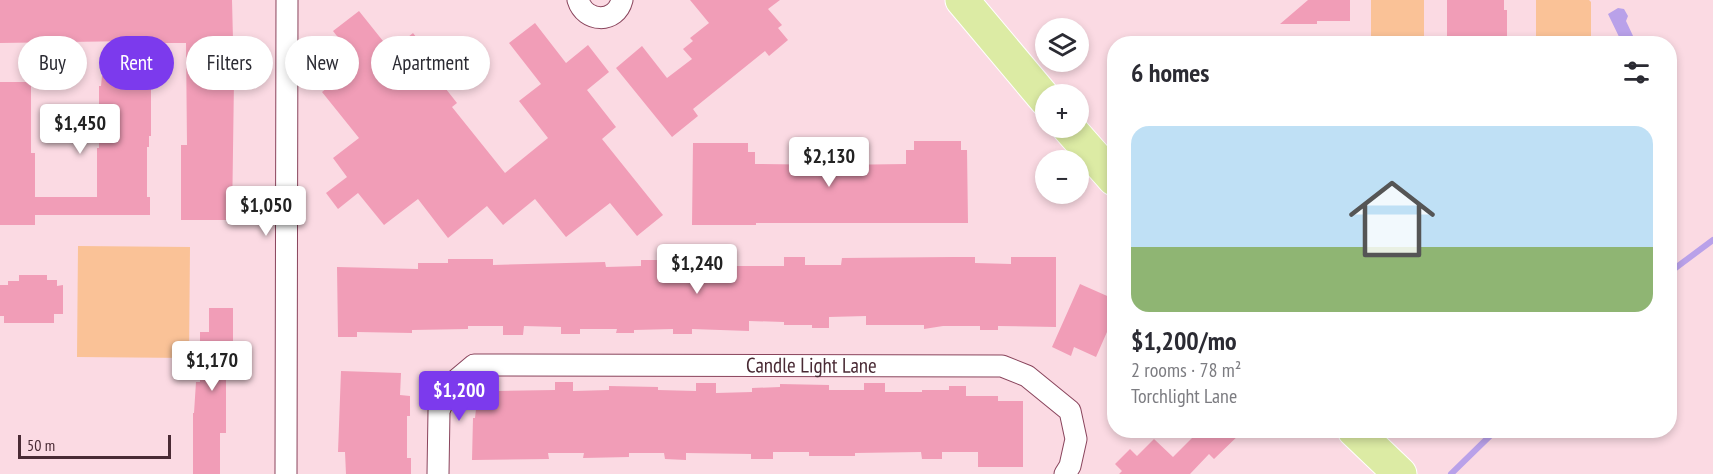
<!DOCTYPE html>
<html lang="en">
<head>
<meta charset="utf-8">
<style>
	:root { --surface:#fff; --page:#f7f7f7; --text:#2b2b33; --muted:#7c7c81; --line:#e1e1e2; --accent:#7c3aed }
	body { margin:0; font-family:"PT Sans Narrow",sans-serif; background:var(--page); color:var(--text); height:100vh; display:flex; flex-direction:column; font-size:22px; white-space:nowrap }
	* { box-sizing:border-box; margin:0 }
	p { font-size:20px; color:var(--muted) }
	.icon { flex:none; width:33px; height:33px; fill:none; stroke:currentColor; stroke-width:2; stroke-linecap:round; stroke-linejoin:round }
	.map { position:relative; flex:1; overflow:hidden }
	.details { position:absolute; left:1107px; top:36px; width:570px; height:402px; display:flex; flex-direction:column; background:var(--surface); border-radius:24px; box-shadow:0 3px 9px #0003 }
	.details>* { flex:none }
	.guide { position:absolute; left:18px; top:36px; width:570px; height:54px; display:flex; gap:12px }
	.controls { position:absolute; left:1035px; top:18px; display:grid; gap:12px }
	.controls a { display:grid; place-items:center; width:54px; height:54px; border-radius:50%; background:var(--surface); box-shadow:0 3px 9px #0003; font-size:30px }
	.scale { position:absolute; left:18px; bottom:15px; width:153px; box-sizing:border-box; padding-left:6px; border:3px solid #492a34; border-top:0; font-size:16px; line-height:21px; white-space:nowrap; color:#492a34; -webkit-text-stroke:4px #fbdae3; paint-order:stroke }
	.price { position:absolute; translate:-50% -51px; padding:0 14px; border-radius:6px; background:#fff; color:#222; font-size:20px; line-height:39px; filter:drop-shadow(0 2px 3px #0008) }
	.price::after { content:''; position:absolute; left:50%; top:36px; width:18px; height:14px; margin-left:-9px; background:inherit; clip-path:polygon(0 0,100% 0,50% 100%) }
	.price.active { background:var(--accent); color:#fff }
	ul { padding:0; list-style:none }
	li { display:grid; align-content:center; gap:12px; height:318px; padding:0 24px }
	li+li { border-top:2px solid var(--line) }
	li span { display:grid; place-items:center; height:186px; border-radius:18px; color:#555 }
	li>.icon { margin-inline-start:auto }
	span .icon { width:108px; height:108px; fill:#fffc; stroke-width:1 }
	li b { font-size:26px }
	h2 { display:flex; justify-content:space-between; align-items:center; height:72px; padding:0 24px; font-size:26px }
	.chip { padding:0 21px; border-radius:27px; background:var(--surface); box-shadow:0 3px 9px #0003; font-size:21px; line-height:54px }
	.chip.active { background:var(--accent); color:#fff }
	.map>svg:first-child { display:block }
	.green { fill:#fac297 }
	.water { fill:#b9a1e9 }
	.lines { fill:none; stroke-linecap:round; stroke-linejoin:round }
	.stream { stroke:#b9a1e9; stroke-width:6 }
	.building { fill:#f19db7 }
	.minor-casing { stroke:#89445c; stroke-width:23 }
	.primary-casing { stroke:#fff; stroke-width:35 }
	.minor { stroke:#fff; stroke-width:21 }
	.primary { stroke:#dceba4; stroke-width:33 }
	.labels { text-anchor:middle; stroke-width:6; stroke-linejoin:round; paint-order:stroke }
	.street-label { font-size:21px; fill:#492a34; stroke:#fbdae3 }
</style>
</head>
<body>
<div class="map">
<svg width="1713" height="474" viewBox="0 0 1713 474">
	<rect width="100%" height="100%" fill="#fbdae3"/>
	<path class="green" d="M 1371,0 L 1424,0 L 1424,43 L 1371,43 Z
		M 1536,0 L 1589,0 L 1591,2 L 1591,43 L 1536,43 Z
		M 78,246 L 190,247 L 189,358 L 77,357 Z"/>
	<path class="water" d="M 1618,8 L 1624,9 L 1628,16 L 1626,21 L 1634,38 L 1634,43 L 1622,43 L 1608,14 Z"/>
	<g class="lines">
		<path class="stream" d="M 1670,272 L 1713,240
			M 1451,474 L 1496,430"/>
	</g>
	<path class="building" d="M 0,0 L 232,0 L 234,80 L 232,220 L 181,220 L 181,145 L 187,145 L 186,43 L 134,43 L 134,41 L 0,43 Z
		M 690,0 L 780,0 L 768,9 L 782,25 L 778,28 L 788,40 L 769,56 L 765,51 L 693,109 L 698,116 L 672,137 L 616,68 L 642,46 L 667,78 L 692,59 L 683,49 L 693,41 L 690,38 L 709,23 Z
		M 1308,0 L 1350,0 L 1350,21 L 1317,21 L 1317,24 L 1280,24 Z
		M 1447,0 L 1504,0 L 1504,10 L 1507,10 L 1507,44 L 1447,44 Z
		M 359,11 L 391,51 L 413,33 L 434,60 L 427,65 L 457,103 L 452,107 L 505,173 L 548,138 L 519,101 L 541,84 L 509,43 L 535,23 L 566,63 L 588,45 L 609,72 L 587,90 L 616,127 L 602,139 L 663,215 L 637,236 L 610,203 L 566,237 L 535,199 L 503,225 L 487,206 L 448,238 L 418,199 L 384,225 L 358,193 L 338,209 L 326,193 L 347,177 L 333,158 L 359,138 L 322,92 L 358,63 L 333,31 Z
		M 102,76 L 149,76 L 149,88 L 151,88 L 151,136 L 149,136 L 149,147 L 147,147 L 147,197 L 150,197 L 150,215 L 35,215 L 35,225 L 0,225 L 0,82 L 31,82 L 31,153 L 35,153 L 35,197 L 97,197 L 97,148 L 99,148 L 99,86 L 101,86 Z
		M 914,141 L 961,141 L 961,150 L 967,150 L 968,223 L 756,223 L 756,225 L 692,225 L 693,143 L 748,143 L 748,152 L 755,152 L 755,164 L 836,165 L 906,164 L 906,150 L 914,150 Z
		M 784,257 L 805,257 L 805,265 L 841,265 L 842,258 L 953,257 L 975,257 L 975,263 L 1011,264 L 1011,257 L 1056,257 L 1056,327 L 998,326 L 998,330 L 980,330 L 980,326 L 943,326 L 924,329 L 924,325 L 866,325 L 866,316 L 829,317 L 829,328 L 812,328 L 812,325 L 784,325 L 784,322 L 749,321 L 749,331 L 692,329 L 692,334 L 673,334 L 673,329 L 634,330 L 634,333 L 616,333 L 617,329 L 580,329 L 580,334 L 561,334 L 561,327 L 524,326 L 523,335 L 503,335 L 503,326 L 468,326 L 468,329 L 412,330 L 412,333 L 357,332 L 357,337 L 338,337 L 337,267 L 418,269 L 418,263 L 448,263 L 448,259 L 493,259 L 493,265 L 605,262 L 606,267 L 641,266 L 641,260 L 661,260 L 661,262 L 717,262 L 717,266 L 784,266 Z
		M 19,275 L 47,275 L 47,280 L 57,280 L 57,286 L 63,285 L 63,314 L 54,314 L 54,323 L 4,323 L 4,316 L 0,316 L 0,285 L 8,285 L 8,281 L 19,281 Z
		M 1080,284 L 1114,299 L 1114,316 L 1096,357 L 1074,347 L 1071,356 L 1052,347 Z
		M 209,308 L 233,308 L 233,350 L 226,350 L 226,433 L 220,433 L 220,474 L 193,474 L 193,413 L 194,413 L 196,382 L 200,382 L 200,332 L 209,332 Z
		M 341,371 L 401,373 L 400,395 L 410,396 L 410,416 L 407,416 L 407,458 L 411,458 L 411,474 L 346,474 L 345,452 L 338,452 Z
		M 555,382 L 573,382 L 573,391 L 609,390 L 609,386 L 658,387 L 658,390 L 696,391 L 696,383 L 716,383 L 716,393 L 752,392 L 752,388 L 780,387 L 780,384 L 829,385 L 829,390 L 864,390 L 864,383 L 885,383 L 885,392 L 922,392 L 922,390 L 949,390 L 949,386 L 966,386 L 966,396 L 998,396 L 998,401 L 1023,401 L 1023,467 L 978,467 L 978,452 L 942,452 L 942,459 L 922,459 L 921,452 L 855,453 L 855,456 L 809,456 L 809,452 L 773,452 L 773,459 L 751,459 L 751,454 L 686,453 L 686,460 L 665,459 L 664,453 L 629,453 L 629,457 L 583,458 L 584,453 L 548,453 L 549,459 L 472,460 L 473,418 L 475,418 L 477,400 L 497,400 L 497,391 L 555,390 Z
		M 1200,430 L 1244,430 L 1214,459 L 1209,454 L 1190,474 L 1119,474 L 1122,471 L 1115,464 L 1130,449 L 1137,456 L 1154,439 L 1173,457 Z"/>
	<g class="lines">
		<g class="minor-casing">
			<g id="minor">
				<path d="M 578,0 C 585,23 616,24 622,0"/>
				<path d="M 286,474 L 287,0"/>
				<path id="s1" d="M 438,474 L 439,411 L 449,386 L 474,365 L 1002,366 L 1027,376 L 1070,411 L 1076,439 L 1070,466 L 1065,474"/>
			</g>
		</g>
		<g class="primary-casing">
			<path id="primary" d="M 962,0 L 1046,100
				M 1069,128 L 1114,179
				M 1354,430 L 1400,474"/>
		</g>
		<use href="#minor" class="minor"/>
		<use href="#primary" class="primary"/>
	</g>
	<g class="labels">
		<g class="street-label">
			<text dy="7" stroke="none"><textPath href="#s1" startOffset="460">Candle Light Lane</textPath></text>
		</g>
	</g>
</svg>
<div class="controls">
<a><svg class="icon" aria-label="layers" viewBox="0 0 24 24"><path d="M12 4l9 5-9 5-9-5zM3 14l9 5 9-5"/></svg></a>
<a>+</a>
<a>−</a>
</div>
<div class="scale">50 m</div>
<b class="price" style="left:80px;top:155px">$1,450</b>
<b class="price" style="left:829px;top:188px">$2,130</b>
<b class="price" style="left:266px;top:237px">$1,050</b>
<b class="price" style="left:697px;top:295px">$1,240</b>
<b class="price" style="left:212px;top:392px">$1,170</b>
<b class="price active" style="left:459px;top:422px">$1,200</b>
<div class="guide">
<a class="chip">Buy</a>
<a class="chip active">Rent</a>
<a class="chip">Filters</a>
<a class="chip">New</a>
<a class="chip">Apartment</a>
</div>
<section class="details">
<h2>6 homes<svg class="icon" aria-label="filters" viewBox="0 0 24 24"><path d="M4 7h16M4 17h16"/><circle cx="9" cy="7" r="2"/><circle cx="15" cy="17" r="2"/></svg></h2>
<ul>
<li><span style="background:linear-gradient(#bfe0f5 65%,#8fb573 0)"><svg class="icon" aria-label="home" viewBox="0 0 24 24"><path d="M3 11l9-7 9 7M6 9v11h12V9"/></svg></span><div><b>$1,200/mo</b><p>2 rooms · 78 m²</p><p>Torchlight Lane</p></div></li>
</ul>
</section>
</div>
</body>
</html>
